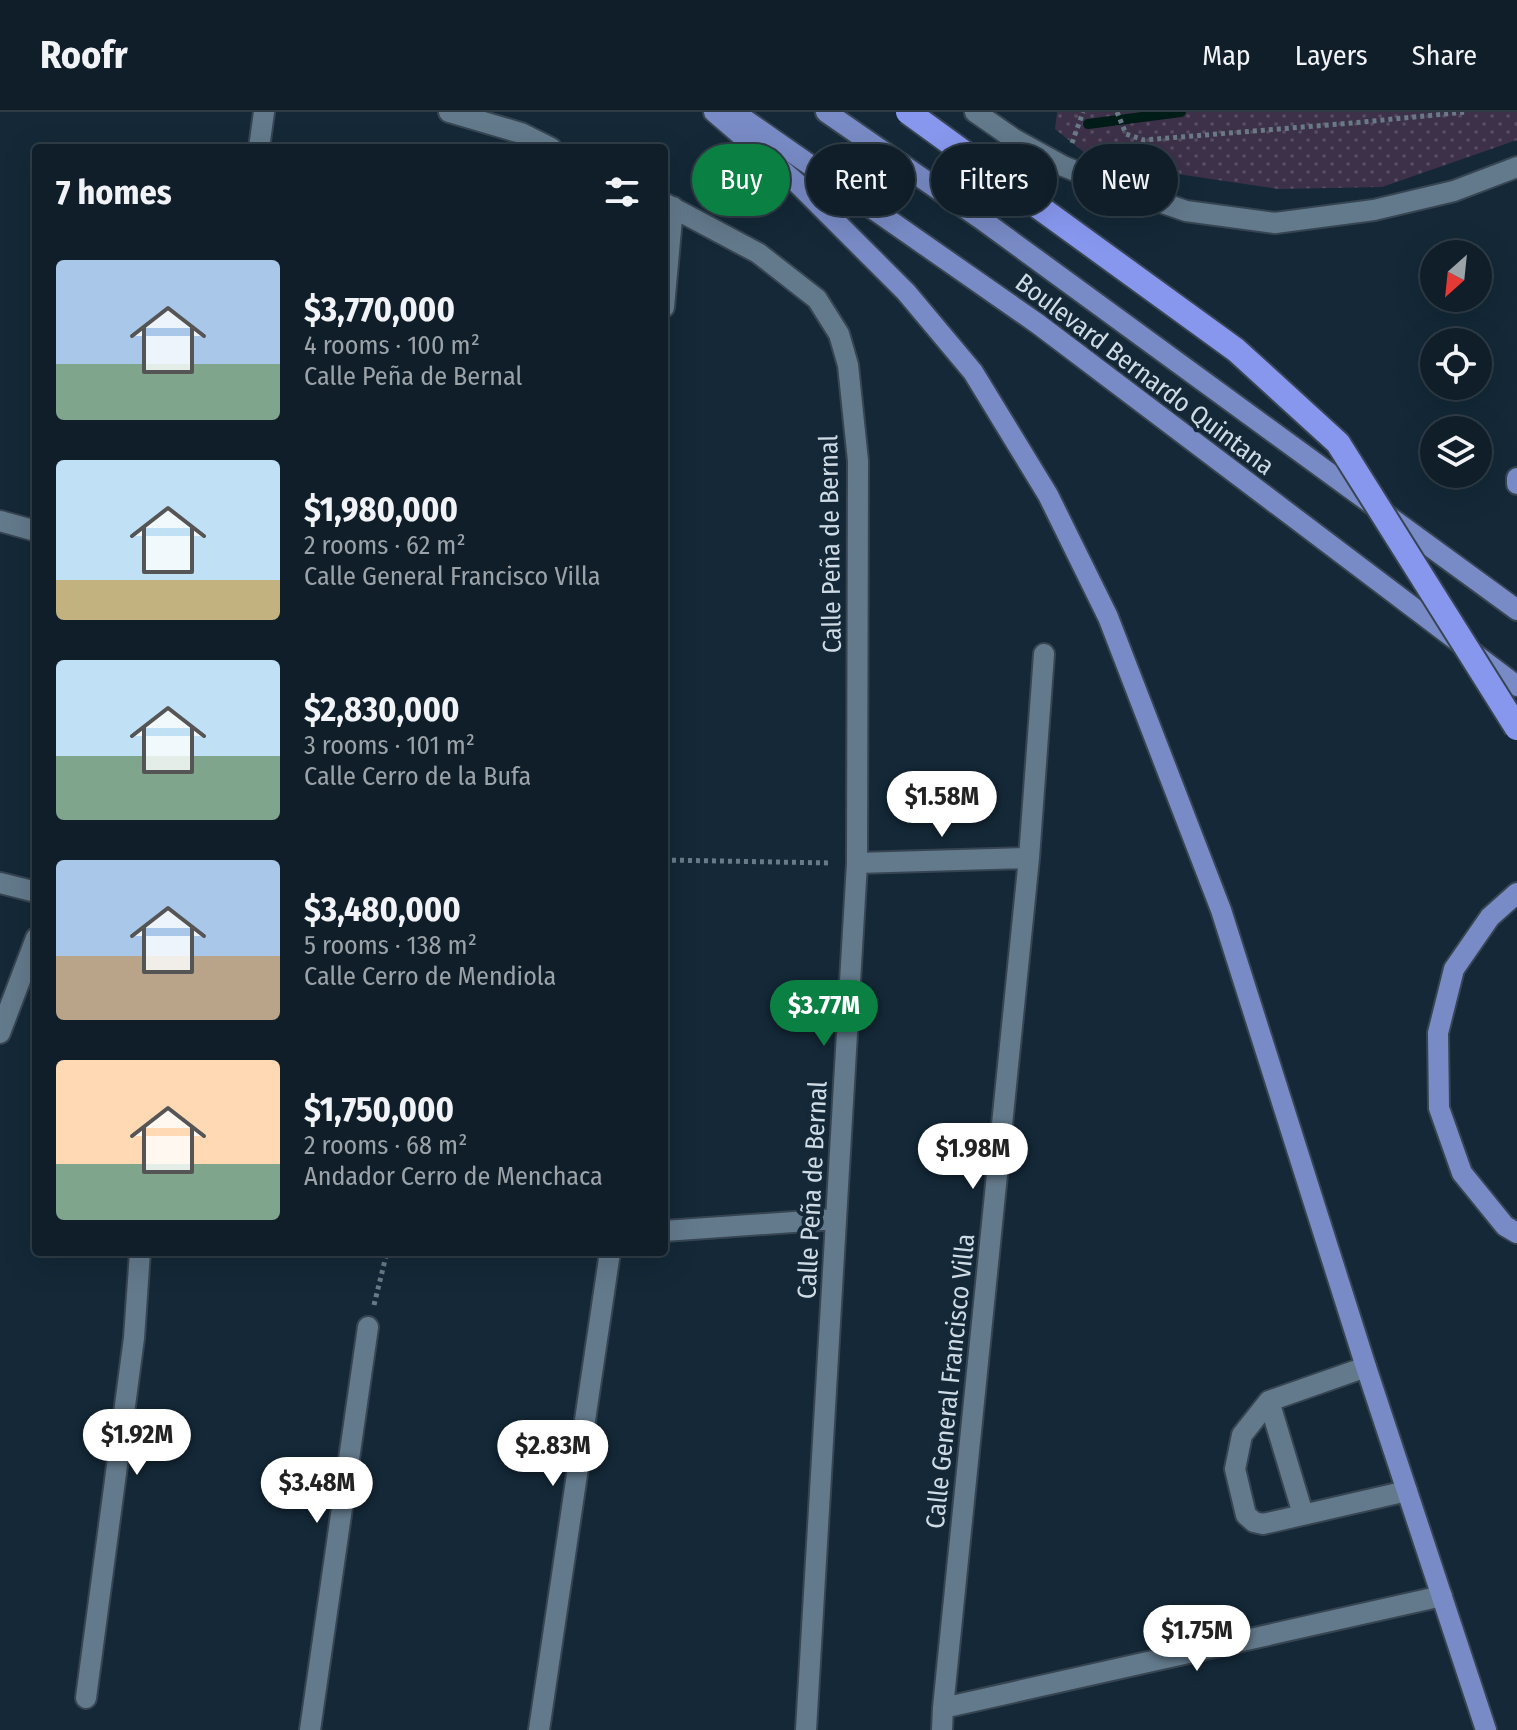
<!DOCTYPE html>
<html lang="en">
<head>
<meta charset="utf-8">
<style>
	:root { --surface:#0f1e29; --page:#182731; --text:#f1f3f6; --muted:#9ba2a8; --line:#2f3c46; --accent:#0b8043 }
	body { margin:0; font-family:"Fira Sans Condensed",sans-serif; background:var(--page); color:var(--text); height:100vh; display:flex; flex-direction:column; font-size:30px; white-space:nowrap }
	* { box-sizing:border-box; margin:0 }
	p { font-size:26px; color:var(--muted) }
	.icon { flex:none; width:44px; height:44px; fill:none; stroke:currentColor; stroke-width:2; stroke-linecap:round; stroke-linejoin:round }
	.map { position:relative; flex:1; overflow:hidden }
	.sheet { position:absolute; left:32px; top:32px; width:636px; height:1112px; display:flex; flex-direction:column; background:var(--surface); border-radius:8px; box-shadow:0 8px 32px #0002,0 0 0 2px var(--line) }
	.sheet>* { flex:none }
	.guide { position:absolute; left:692px; top:32px; width:704px; height:72px; display:flex; gap:16px }
	.needle { width:52px; rotate:207deg }
	.fabs { position:absolute; left:1420px; top:128px; display:grid; gap:16px }
	.fabs a { display:grid; place-items:center; width:72px; height:72px; border-radius:50%; background:var(--surface); box-shadow:0 8px 32px #0002,0 0 0 2px var(--line); font-size:40px }
	.price { position:absolute; translate:-50% -68px; padding:0 18px; border-radius:28px; background:#fff; color:#222; font-size:26px; line-height:52px; filter:drop-shadow(0 2px 4px #0008) }
	.price::after { content:''; position:absolute; left:50%; top:48px; width:24px; height:18px; margin-left:-12px; background:inherit; clip-path:polygon(0 0,100% 0,50% 100%) }
	.price.active { background:var(--accent); color:#fff }
	ul { padding:0; list-style:none }
	li { display:flex; align-items:center; gap:24px; height:200px; padding:0 24px }
	li span { display:grid; place-items:center; flex:none; width:224px; height:160px; border-radius:8px; color:#555 }
	li>.icon { margin-inline-start:auto }
	span .icon { width:96px; height:96px; fill:#fffc; stroke-width:1 }
	li b { font-size:34px }
	h2 { display:flex; justify-content:space-between; align-items:center; height:96px; padding:0 24px; font-size:34px }
	.tag { padding:0 28px; border-radius:36px; background:var(--surface); box-shadow:0 8px 32px #0002,0 0 0 2px var(--line); font-size:28px; line-height:72px }
	.tag.active { background:var(--accent); color:#fff }
	header { display:flex; align-items:center; gap:48px; box-sizing:border-box; height:112px; padding:0 40px; background:var(--surface); border-bottom:2px solid var(--line) }
	header strong { font-size:38px }
	nav { display:flex; gap:44px; margin-inline-start:auto; font-size:28px }
	.map>svg:first-child { display:block }
	.park { fill:url(#park-dots) }
	.lines { fill:none; stroke-linecap:round; stroke-linejoin:round }
	.stream { stroke:#001c16; stroke-width:10 }
	.minor-casing { stroke:#374552; stroke-width:24 }
	.major-casing { stroke:#374552; stroke-width:24 }
	.path { stroke:#697a87; stroke-width:5; stroke-dasharray:4 4; stroke-linecap:butt }
	.minor { stroke:#637a8c; stroke-width:20 }
	.major { stroke:#798bc6; stroke-width:20 }
	.highway-bridge-casing { stroke:#374552; stroke-width:28; stroke-linecap:butt }
	.highway-bridge { stroke:#8797ed; stroke-width:24 }
	.labels { text-anchor:middle; stroke-width:8; stroke-linejoin:round; paint-order:stroke }
	.street-label { font-size:26px; fill:#cfdce6; stroke:#142837 }
</style>
</head>
<body>
<header>
<strong>Roofr</strong>
<nav><a>Map</a><a>Layers</a><a>Share</a></nav>
</header>
<div class="map">
<svg width="1517" height="1618" viewBox="0 0 1517 1618">
	<defs>
		<pattern id="park-dots" width="8" height="8" patternUnits="userSpaceOnUse" patternTransform="scale(2)"><rect width="8" height="8" fill="#3d3149"/><path d="M2 2h.1M6 6h.1" fill="none" stroke="#584e63" stroke-width="1.8" stroke-linecap="round"/></pattern>
	</defs>
	<rect width="100%" height="100%" fill="#142837"/>
	<path class="park" d="M 1057,0 L 1517,0 L 1517,28 L 1382,75 L 1278,77 L 1096,50 L 1055,17 Z"/>
	<g class="lines">
		<path class="stream" d="M 1088,12 L 1181,0"/>
		<g class="minor-casing">
			<path id="minor" d="M 449,0 L 521,21 L 551,36
				M 975,0 L 1014,27 L 1063,54 L 1105,71 L 1186,99 L 1275,111 L 1374,98 L 1454,79 L 1517,55
				M 259,36 L 264,0
				M 664,91 L 758,141 L 817,187 L 839,222 L 848,253 L 858,349 L 857,751 L 806,1618
				M 664,195 L 673,95
				M 0,409 L 36,419
				M 857,751 L 1029,746
				M 0,771 L 36,780
				M 0,921 L 36,826
				M 664,1119 L 836,1107
				M 1366,1255 L 1269,1289 L 1242,1323 L 1235,1357 L 1246,1403 L 1254,1410 L 1263,1412 L 1407,1379
				M 1269,1289 L 1303,1402
				M 86,1586 L 134,1226 L 140,1140
				M 943,1596 L 1442,1484
				M 310,1618 L 368,1215
				M 539,1618 L 610,1140
				M 942,1618 L 943,1596 L 1029,746 L 1044,542"/>
		</g>
		<g class="major-casing">
			<path id="major" d="M 714,0 L 798,72 L 906,180 L 973,260 L 1048,383 L 1108,505 L 1221,798 L 1366,1255 L 1486,1618
				M 734,0 L 1038,212 L 1517,574
				M 826,0 L 981,107 L 1517,498
				M 1517,366 L 1517,372
				M 1517,781 L 1490,805 L 1454,857 L 1438,921 L 1439,996 L 1462,1061 L 1505,1114 L 1517,1121"/>
		</g>
		<path class="path" d="M 1117,0 L 1126,22 L 1144,28 L 1352,11 L 1466,0
			M 1072,31 L 1083,0
			M 664,748 L 831,751
			M 374,1193 L 387,1140"/>
		<use href="#minor" class="minor"/>
		<use href="#major" class="major"/>
		<g class="highway-bridge-casing">
			<path id="highway-bridge" d="M 908,0 L 1236,238 L 1338,331 L 1517,616"/>
		</g>
		<use href="#highway-bridge" class="highway-bridge"/>
	</g>
	<g class="labels">
		<g class="street-label">
			<text transform="translate(1145 262) rotate(37)" y="9">Boulevard Bernardo Quintana</text>
			<text transform="translate(830 432) rotate(-91)" y="9">Calle Peña de Bernal</text>
			<text transform="translate(812 1078) rotate(-87)" y="9">Calle Peña de Bernal</text>
			<text transform="translate(950 1269) rotate(-84)" y="9">Calle General Francisco Villa</text>
		</g>
	</g>
</svg>
<div class="fabs">
<a><svg class="needle" viewBox="-14 -14 28 28"><path d="M0-13l5 13h-10z" fill="#e53935"/><path d="M0 13l5-13h-10z" fill="#9ba2a8"/></svg></a>
<a><svg class="icon" aria-label="locate" viewBox="0 0 24 24"><circle cx="12" cy="12" r="6"/><path d="M12 2v4M12 18v4M2 12h4M18 12h4"/></svg></a>
<a><svg class="icon" aria-label="layers" viewBox="0 0 24 24"><path d="M12 4l9 5-9 5-9-5zM3 14l9 5 9-5"/></svg></a>
</div>
<b class="price" style="left:942px;top:727px">$1.58M</b>
<b class="price active" style="left:824px;top:936px">$3.77M</b>
<b class="price" style="left:973px;top:1079px">$1.98M</b>
<b class="price" style="left:137px;top:1365px">$1.92M</b>
<b class="price" style="left:553px;top:1376px">$2.83M</b>
<b class="price" style="left:317px;top:1413px">$3.48M</b>
<b class="price" style="left:1197px;top:1561px">$1.75M</b>
<div class="guide">
<a class="tag active">Buy</a>
<a class="tag">Rent</a>
<a class="tag">Filters</a>
<a class="tag">New</a>
</div>
<section class="sheet">
<h2>7 homes<svg class="icon" aria-label="filters" viewBox="0 0 24 24"><path d="M4 7h16M4 17h16"/><circle cx="9" cy="7" r="2"/><circle cx="15" cy="17" r="2"/></svg></h2>
<ul>
<li><span style="background:linear-gradient(#a9c7e8 65%,#7fa58c 0)"><svg class="icon" aria-label="home" viewBox="0 0 24 24"><path d="M3 11l9-7 9 7M6 9v11h12V9"/></svg></span><div><b>$3,770,000</b><p>4 rooms · 100 m²</p><p>Calle Peña de Bernal</p></div></li>
<li><span style="background:linear-gradient(#bfe0f5 75%,#c2b280 0)"><svg class="icon" aria-label="home" viewBox="0 0 24 24"><path d="M3 11l9-7 9 7M6 9v11h12V9"/></svg></span><div><b>$1,980,000</b><p>2 rooms · 62 m²</p><p>Calle General Francisco Villa</p></div></li>
<li><span style="background:linear-gradient(#bfe0f5 60%,#7fa58c 0)"><svg class="icon" aria-label="home" viewBox="0 0 24 24"><path d="M3 11l9-7 9 7M6 9v11h12V9"/></svg></span><div><b>$2,830,000</b><p>3 rooms · 101 m²</p><p>Calle Cerro de la Bufa</p></div></li>
<li><span style="background:linear-gradient(#a9c7e8 60%,#b9a48a 0)"><svg class="icon" aria-label="home" viewBox="0 0 24 24"><path d="M3 11l9-7 9 7M6 9v11h12V9"/></svg></span><div><b>$3,480,000</b><p>5 rooms · 138 m²</p><p>Calle Cerro de Mendiola</p></div></li>
<li><span style="background:linear-gradient(#ffd9b3 65%,#7fa58c 0)"><svg class="icon" aria-label="home" viewBox="0 0 24 24"><path d="M3 11l9-7 9 7M6 9v11h12V9"/></svg></span><div><b>$1,750,000</b><p>2 rooms · 68 m²</p><p>Andador Cerro de Menchaca</p></div></li>
</ul>
</section>
</div>
</body>
</html>
